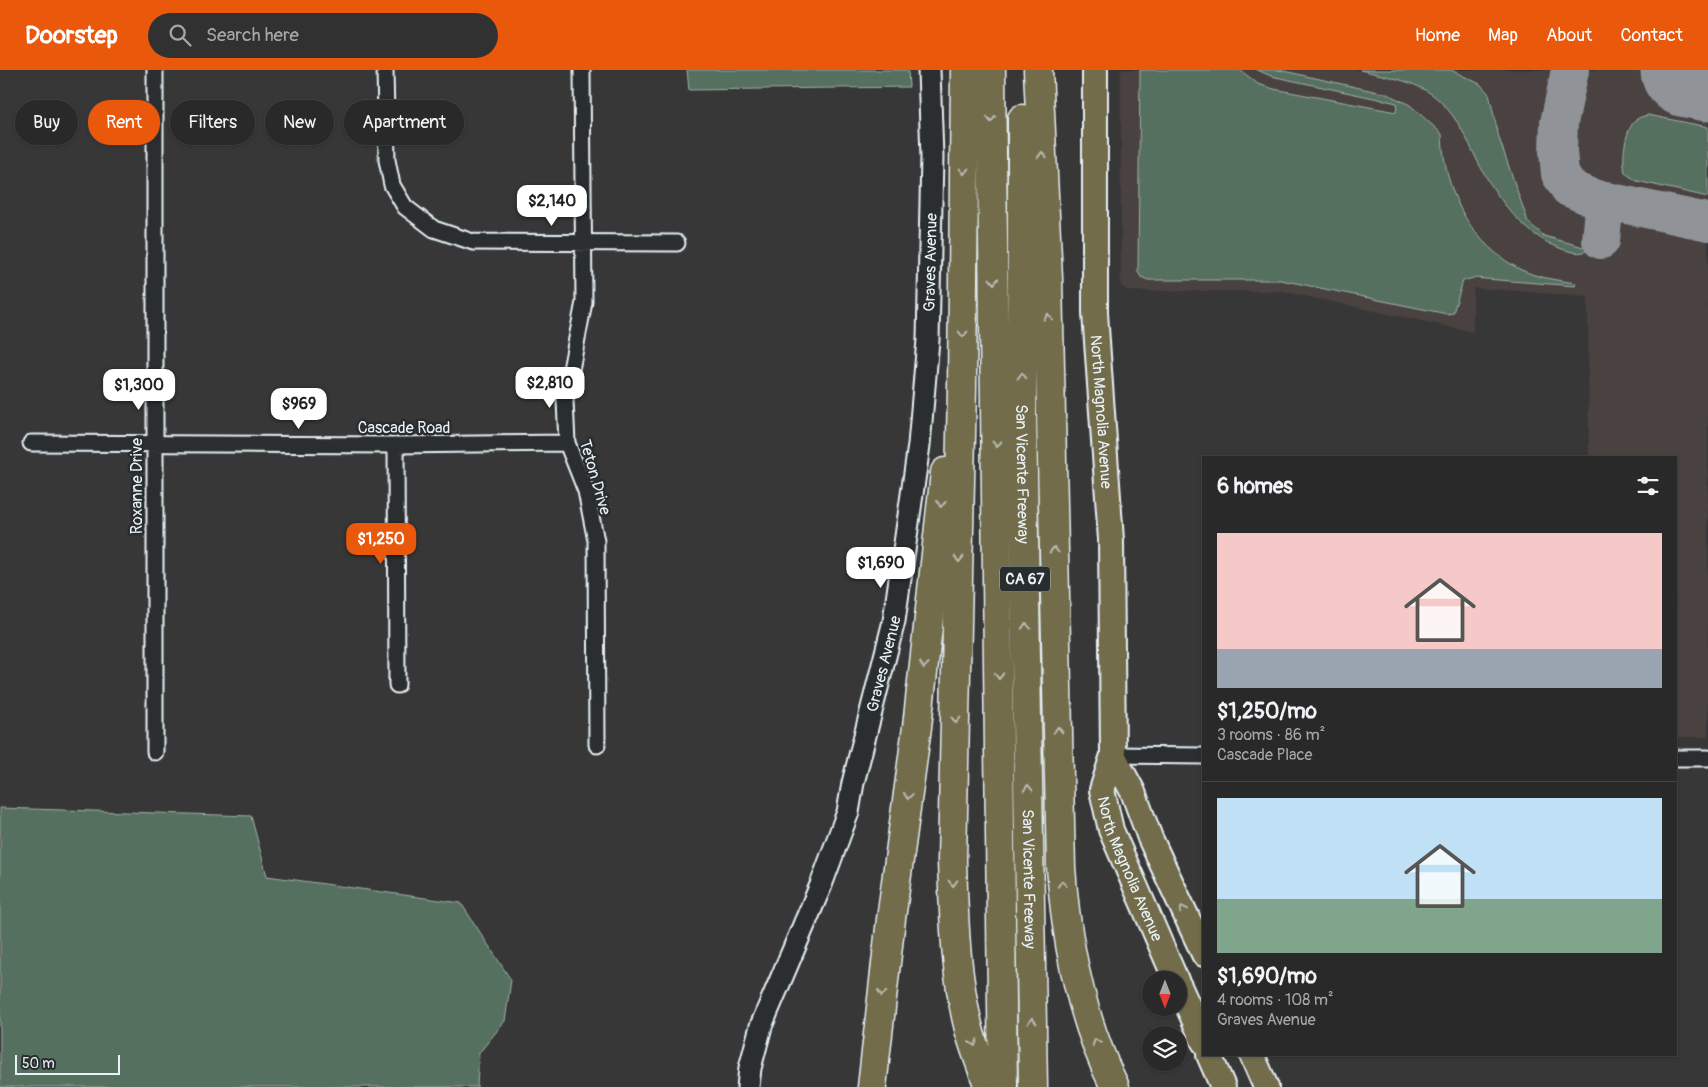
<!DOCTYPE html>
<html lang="en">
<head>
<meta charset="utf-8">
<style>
	:root { --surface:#2a2929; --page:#323131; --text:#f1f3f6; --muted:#a5a6a8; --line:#464546; --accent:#ea580c }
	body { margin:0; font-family:Pangolin,sans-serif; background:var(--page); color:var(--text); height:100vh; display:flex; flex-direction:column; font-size:19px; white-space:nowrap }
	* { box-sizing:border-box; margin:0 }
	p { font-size:16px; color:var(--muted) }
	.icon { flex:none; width:28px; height:28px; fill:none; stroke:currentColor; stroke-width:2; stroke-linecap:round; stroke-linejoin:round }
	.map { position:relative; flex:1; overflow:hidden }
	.drawer { position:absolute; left:1202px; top:386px; width:475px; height:600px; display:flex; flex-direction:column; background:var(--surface); border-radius:0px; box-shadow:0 1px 4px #0004,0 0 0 1px var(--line) }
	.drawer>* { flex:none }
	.banner { position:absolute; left:15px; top:30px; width:475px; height:45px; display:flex; gap:10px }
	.needle { width:32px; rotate:180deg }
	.fabs { position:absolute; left:1142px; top:901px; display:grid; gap:10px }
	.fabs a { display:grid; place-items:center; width:45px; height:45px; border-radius:50%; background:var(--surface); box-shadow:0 1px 4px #0004,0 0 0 1px var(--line); font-size:25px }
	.scale { position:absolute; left:15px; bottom:12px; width:105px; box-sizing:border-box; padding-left:5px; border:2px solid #e8f1f8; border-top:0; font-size:14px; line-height:18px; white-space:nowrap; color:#e8f1f8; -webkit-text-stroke:4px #2a2d2e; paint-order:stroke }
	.price { position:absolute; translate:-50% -42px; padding:0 11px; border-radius:10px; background:#fff; color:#222; font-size:16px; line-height:32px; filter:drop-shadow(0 1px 2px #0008) }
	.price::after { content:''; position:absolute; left:50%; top:30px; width:15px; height:11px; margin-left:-8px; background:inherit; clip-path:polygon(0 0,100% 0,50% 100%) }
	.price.current { background:var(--accent); color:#fff }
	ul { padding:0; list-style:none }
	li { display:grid; align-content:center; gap:10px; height:265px; padding:0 15px }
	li+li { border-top:1px solid var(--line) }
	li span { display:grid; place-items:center; height:155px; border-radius:0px; color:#555 }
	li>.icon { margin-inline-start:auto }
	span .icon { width:90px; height:90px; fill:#fffc; stroke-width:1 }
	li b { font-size:21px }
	h2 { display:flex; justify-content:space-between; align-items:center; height:60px; padding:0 15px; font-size:21px }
	.chip { padding:0 18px; border-radius:22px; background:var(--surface); box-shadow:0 1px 4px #0004,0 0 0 1px var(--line); font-size:18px; line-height:45px }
	.chip.current { background:var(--accent); color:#fff }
	header { display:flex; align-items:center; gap:30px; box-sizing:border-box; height:70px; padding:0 25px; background:var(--accent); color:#fff }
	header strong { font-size:24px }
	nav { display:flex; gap:28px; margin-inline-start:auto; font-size:18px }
	.search { width:350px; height:45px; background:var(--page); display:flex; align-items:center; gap:12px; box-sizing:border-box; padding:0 18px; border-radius:28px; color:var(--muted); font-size:19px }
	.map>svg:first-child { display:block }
	.built { fill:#494341 }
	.green { fill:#57705e; stroke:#a0b0ab }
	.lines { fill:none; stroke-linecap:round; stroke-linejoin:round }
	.taxiway { stroke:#909498; stroke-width:38 }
	.runway { stroke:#909498; stroke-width:95 }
	.street-casing { stroke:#e8f1f8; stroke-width:19 }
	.secondary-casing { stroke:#e8f1f8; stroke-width:25 }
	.primary-casing { stroke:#e8f1f8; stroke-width:28 }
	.highway-casing { stroke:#e8f1f8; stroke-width:31 }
	.street { stroke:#2a2d2e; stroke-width:15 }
	.secondary { stroke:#2a2d2e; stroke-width:21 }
	.primary { stroke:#726c4b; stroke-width:24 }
	.highway { stroke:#726c4b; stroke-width:28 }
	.oneway { stroke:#b9bcb3 }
	.labels { text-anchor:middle; stroke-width:5; stroke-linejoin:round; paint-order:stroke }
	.shield { fill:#2a2d2e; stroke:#afb6bb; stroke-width:1 }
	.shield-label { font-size:15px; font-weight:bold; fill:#e8f1f8 }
	.street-label { font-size:16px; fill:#e8f1f8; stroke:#2a2d2e }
</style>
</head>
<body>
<header>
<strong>Doorstep</strong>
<div class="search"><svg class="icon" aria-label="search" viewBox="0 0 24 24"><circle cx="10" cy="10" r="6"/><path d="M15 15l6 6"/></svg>Search here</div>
<nav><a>Home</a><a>Map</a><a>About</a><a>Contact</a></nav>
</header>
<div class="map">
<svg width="1708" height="1017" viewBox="0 0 1708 1017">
	<rect width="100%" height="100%" fill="#383737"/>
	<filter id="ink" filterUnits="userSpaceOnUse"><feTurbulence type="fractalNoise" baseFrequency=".02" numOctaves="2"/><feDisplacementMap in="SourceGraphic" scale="10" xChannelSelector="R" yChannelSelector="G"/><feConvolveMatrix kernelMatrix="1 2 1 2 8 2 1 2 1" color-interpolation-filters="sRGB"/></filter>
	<g filter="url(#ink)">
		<path class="built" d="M 1121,0 L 1708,0 L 1708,667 L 1676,667 L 1676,388 L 1589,387 L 1588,226 L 1473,218 L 1473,262 L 1281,221 L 1129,221 L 1121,216 Z"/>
		<path class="green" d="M 687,0 L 908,0 L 909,17 L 689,20 Z
			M 1140,0 L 1240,0 L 1258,14 L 1274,19 L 1396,42 L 1397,33 L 1271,6 L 1257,0 L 1279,0 L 1387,24 L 1410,35 L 1442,64 C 1444,118 1466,167 1514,196 C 1532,207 1555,210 1576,213 L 1575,216 L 1473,208 L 1463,211 L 1453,243 L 1447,244 L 1281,210 L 1148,210 L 1141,207 L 1138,202 Z
			M 1360,0 L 1451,0 L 1480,14 L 1489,24 L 1499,68 L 1528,152 L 1544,166 L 1587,178 L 1588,180 C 1580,185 1571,182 1562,179 C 1523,165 1495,126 1477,90 C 1467,69 1458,49 1441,32 C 1420,11 1388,7 1360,0 Z
			M 1648,45 L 1708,57 L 1708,127 L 1637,111 L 1625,103 C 1622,89 1624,59 1637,49 C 1640,47 1644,46 1648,45 Z
			M 0,738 L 251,746 L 267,806 L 461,833 L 511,910 L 505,951 L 479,983 L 477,1017 L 0,1017 Z"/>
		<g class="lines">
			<path class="taxiway" d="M 1570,0 L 1559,53 L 1558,81 L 1560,104 L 1569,118 L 1593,128 L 1708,152
				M 1601,170 L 1605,130"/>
			<path class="runway" d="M 1688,0 L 1708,4"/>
			<g class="street-casing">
				<path id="street" d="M 155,0 L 155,682
					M 385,0 L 387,90 L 392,115 L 405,137 L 434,159 L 473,172 L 677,173
					M 582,0 L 584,232 L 565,331 L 567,373 L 586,421 L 596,471 L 597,675
					M 31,373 L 396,375 L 567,373
					M 396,375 L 397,615
					M 1113,685 L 1204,686
					M 1676,688 L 1708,688"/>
			</g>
			<g class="secondary-casing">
				<g id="secondary">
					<path id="s1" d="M 748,1017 L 750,998 L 761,956 L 821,815 L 848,742 L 853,713 L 894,551 L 919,375 L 928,270 L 932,87 L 929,0"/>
				</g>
			</g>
			<g class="primary-casing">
				<g id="primary">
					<path id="s2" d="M 1095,0 L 1095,243 L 1111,470 L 1113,685 L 1102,720 L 1111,760 L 1176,910"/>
					<path d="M 1113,685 L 1133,722 L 1150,768 L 1204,884"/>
					<path d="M 1179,916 L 1204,972"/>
					<path d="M 1209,985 L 1223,1017"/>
					<path d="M 1252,985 L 1266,1017"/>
				</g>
			</g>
			<g class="highway-casing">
				<g id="highway">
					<path d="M 965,0 L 962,318 L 952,791 C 954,846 955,905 969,959 C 974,978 982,998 989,1017"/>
					<path d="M 991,0 L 1003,1017"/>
					<path d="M 1038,0 L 1048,208 L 1061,797 C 1066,873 1081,949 1115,1017"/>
					<path id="s3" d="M 1022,49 L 1022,343 L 1033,1017"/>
					<path d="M 872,1017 L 891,849 L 917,657 L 945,402"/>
				</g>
			</g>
			<use href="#street" class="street"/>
			<use href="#secondary" class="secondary"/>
			<use href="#primary" class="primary"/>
			<use href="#highway" class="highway"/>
		</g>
		<defs><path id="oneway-chevron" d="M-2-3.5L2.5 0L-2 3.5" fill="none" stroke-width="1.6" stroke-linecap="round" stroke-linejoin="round" transform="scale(1.25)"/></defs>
		<g class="oneway">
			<use href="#oneway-chevron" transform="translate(991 49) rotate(89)"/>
			<use href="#oneway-chevron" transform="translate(1042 85) rotate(-93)"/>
			<use href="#oneway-chevron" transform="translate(964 101) rotate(90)"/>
			<use href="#oneway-chevron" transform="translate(994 211) rotate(89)"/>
			<use href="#oneway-chevron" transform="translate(1048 247) rotate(-91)"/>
			<use href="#oneway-chevron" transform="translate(963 264) rotate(90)"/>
			<use href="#oneway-chevron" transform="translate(1022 306) rotate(-90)"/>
			<use href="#oneway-chevron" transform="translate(997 374) rotate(89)"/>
			<use href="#oneway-chevron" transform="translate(941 434) rotate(96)"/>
			<use href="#oneway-chevron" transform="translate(1054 480) rotate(-91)"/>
			<use href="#oneway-chevron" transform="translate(959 489) rotate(91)"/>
			<use href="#oneway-chevron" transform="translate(1026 556) rotate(-91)"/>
			<use href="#oneway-chevron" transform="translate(924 595) rotate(96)"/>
			<use href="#oneway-chevron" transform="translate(999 606) rotate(89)"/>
			<use href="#oneway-chevron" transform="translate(956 650) rotate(91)"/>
			<use href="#oneway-chevron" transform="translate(1058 660) rotate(-91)"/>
			<use href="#oneway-chevron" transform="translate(1028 718) rotate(-91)"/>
			<use href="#oneway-chevron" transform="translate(908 726) rotate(98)"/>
			<use href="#oneway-chevron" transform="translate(953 813) rotate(88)"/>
			<use href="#oneway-chevron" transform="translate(1062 814) rotate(-94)"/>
			<use href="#oneway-chevron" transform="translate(1183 839) rotate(-115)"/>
			<use href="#oneway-chevron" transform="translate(882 923) rotate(96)"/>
			<use href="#oneway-chevron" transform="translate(1032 951) rotate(-91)"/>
			<use href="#oneway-chevron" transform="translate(1096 972) rotate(-109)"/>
			<use href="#oneway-chevron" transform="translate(974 973) rotate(71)"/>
		</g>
	</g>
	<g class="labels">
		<rect class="shield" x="1000" y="496.5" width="50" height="25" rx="4"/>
		<g class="shield-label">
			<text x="1025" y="514">CA 67</text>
		</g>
		<g class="street-label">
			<text dy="6" stroke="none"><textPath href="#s1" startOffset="851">Graves Avenue</textPath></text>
			<text dy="6" stroke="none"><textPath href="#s2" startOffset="342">North Magnolia Avenue</textPath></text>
			<text x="404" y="363">Cascade Road</text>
			<text dy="6" stroke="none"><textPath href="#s3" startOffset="355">San Vicente Freeway</textPath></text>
			<text transform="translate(596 407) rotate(74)" y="6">Teton Drive</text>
			<text transform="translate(136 416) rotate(-90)" y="6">Roxanne Drive</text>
			<text dy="6" stroke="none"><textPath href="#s1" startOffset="446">Graves Avenue</textPath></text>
			<text dy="6" stroke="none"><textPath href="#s2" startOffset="806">North Magnolia Avenue</textPath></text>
			<text dy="6" stroke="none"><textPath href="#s3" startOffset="760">San Vicente Freeway</textPath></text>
		</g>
	</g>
</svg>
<div class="fabs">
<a><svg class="needle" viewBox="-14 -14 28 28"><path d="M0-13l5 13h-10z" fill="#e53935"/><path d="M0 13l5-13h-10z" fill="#a5a6a8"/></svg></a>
<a><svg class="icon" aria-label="layers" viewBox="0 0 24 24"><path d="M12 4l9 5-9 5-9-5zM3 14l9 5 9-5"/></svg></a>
</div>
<div class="scale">50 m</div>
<b class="price" style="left:552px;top:157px">$2,140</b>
<b class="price" style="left:550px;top:339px">$2,810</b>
<b class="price" style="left:139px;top:341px">$1,300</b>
<b class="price" style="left:299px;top:360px">$969</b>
<b class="price current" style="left:381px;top:495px">$1,250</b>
<b class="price" style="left:881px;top:519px">$1,690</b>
<div class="banner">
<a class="chip">Buy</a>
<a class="chip current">Rent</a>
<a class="chip">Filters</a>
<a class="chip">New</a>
<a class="chip">Apartment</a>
</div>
<section class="drawer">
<h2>6 homes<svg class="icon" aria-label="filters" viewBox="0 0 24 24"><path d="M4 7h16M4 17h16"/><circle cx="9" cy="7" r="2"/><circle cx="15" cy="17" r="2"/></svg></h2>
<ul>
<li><span style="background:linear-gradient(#f6c9c9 75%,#9aa5b1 0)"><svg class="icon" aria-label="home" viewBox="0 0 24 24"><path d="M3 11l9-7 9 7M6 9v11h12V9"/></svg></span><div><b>$1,250/mo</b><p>3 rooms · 86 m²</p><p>Cascade Place</p></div></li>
<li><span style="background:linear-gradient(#bfe0f5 65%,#7fa58c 0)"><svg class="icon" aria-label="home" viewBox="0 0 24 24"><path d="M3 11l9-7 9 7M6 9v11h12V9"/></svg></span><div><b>$1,690/mo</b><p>4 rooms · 108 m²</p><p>Graves Avenue</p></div></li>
</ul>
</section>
</div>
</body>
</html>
